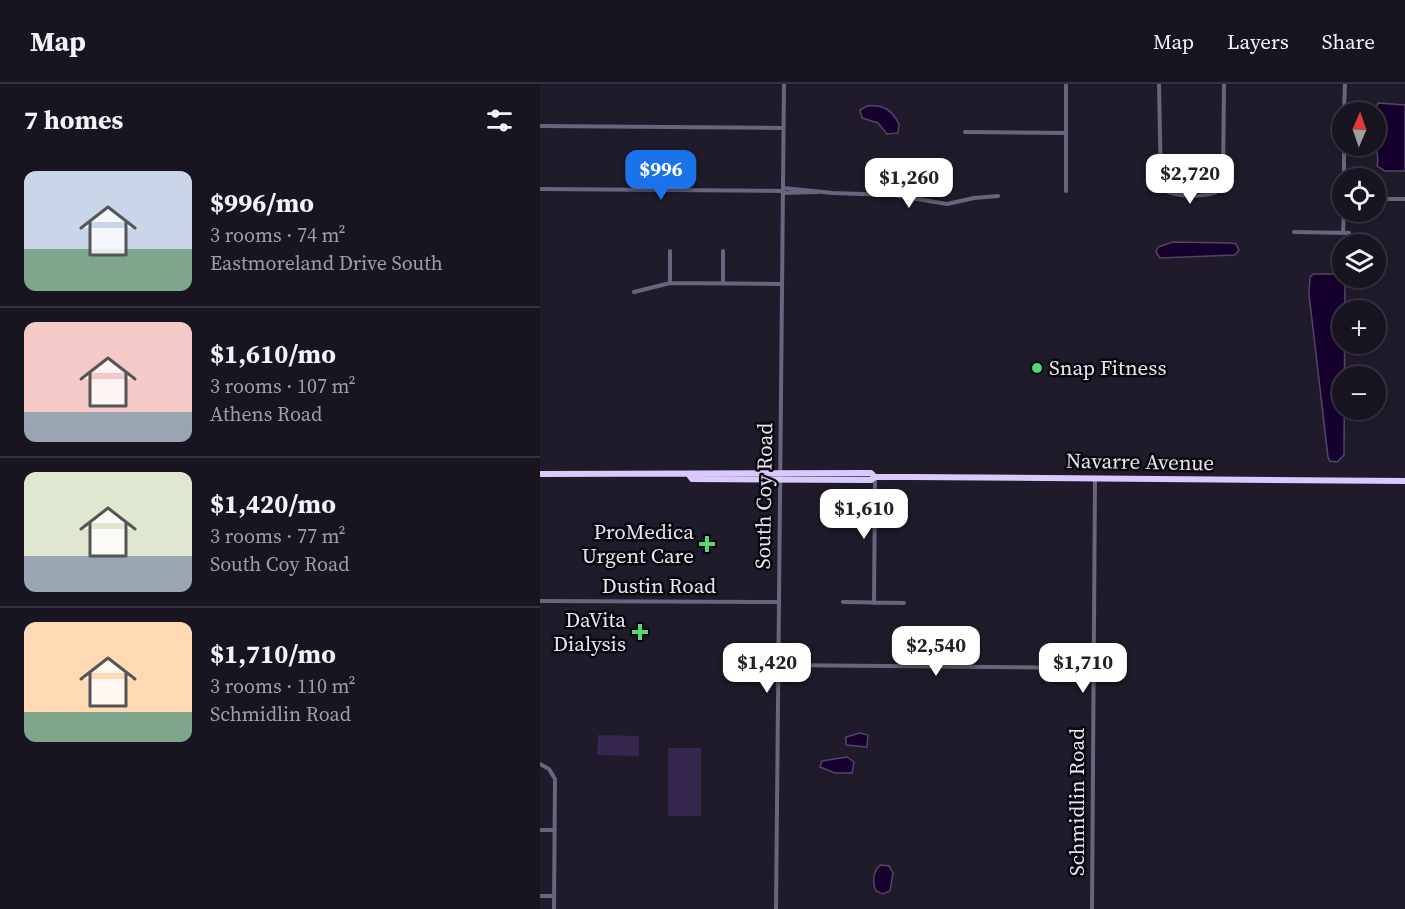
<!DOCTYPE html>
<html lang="en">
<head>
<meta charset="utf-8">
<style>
	:root { --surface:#181420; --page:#211d29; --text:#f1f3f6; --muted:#9f9ea5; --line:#36333e; --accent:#1a73e8 }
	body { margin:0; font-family:"Source Serif 4",serif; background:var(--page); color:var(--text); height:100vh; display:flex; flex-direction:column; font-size:22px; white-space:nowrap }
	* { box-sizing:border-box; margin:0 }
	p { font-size:20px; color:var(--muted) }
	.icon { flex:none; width:33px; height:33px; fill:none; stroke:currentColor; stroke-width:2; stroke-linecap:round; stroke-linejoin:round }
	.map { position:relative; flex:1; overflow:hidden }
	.side { display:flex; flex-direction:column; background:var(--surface); width:540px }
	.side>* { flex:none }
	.needle { width:39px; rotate:2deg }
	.fabs { position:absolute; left:792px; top:18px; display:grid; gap:12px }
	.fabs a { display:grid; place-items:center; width:54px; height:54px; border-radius:50%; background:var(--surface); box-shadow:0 3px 9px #0003,0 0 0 2px var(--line); font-size:30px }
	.price { position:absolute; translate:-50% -51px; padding:0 14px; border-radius:12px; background:#fff; color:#222; font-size:20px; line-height:39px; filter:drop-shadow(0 2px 3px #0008) }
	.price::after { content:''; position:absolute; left:50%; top:36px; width:18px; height:14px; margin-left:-9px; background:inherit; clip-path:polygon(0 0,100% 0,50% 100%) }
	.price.on { background:var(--accent); color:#fff }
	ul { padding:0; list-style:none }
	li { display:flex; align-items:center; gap:18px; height:150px; padding:0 24px }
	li+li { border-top:2px solid var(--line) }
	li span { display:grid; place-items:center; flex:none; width:168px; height:120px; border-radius:12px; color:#555 }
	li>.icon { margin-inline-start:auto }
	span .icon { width:72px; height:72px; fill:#fffc; stroke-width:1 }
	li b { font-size:26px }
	h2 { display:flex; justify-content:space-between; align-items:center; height:72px; padding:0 24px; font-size:26px }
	header { display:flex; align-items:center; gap:36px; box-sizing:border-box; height:84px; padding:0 30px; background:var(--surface); border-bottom:2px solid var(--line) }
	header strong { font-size:28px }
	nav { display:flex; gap:33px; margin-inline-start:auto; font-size:21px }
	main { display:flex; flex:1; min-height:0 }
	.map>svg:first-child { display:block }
	.green { fill:#35274e }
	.water { fill:#15002e; stroke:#544568; stroke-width:1.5 }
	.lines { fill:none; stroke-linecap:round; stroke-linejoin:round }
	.minor { stroke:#6b647e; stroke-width:4 }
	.highway { stroke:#d9c9fd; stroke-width:6 }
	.poi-dot { fill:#54d672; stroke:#09070e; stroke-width:2 }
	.labels { text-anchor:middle; stroke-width:5; stroke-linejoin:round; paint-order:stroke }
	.poi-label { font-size:21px; fill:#e8e5f0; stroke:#09070e; text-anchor:end }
	.street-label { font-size:21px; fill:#e8e5f0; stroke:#09070e }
</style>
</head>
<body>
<header>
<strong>Map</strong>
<nav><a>Map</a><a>Layers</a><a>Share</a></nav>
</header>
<main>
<section class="side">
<h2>7 homes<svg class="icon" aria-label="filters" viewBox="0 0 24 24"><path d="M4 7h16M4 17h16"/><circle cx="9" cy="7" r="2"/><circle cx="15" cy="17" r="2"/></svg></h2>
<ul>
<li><span style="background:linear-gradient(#c9d6e8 65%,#7fa58c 0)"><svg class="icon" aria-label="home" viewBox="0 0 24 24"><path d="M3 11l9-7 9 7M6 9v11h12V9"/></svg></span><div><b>$996/mo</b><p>3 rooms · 74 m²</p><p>Eastmoreland Drive South</p></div></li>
<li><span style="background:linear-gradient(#f6c9c9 75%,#9aa5b1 0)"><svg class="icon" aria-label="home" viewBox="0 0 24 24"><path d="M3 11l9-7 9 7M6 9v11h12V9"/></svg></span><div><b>$1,610/mo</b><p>3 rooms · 107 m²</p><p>Athens Road</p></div></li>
<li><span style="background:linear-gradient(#dfe7d0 70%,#9aa5b1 0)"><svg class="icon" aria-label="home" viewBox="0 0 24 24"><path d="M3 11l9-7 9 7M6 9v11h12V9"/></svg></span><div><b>$1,420/mo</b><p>3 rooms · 77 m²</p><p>South Coy Road</p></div></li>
<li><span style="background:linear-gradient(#ffd9b3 75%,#7fa58c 0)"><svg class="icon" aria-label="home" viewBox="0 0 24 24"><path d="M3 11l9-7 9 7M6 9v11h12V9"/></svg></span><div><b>$1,710/mo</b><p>3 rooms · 110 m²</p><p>Schmidlin Road</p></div></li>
</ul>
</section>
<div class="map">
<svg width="865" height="825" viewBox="0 0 865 825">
	<rect width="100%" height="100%" fill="#201b2a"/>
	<path class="green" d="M 58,651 L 99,652 L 99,672 L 57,671 Z
		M 128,664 L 161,664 L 161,732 L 128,732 Z"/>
	<path class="water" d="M 838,19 L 865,21 L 865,87 L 845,87 L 837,82 C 841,70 830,58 840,48 L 836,43 L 840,36 L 836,25 Z
		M 327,22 C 343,20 352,26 359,40 L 358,49 L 347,50 L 338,39 L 322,34 L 320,26 Z
		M 633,158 L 691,159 L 696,160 L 699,166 L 695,171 L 620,174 L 616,168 L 618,163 Z
		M 773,190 L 801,190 L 805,195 L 804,371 L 797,378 L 790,377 L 788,373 L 769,210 L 770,193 Z
		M 320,649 L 328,651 L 327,663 L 306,661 L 306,653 Z
		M 307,673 L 314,678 L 312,689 L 295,689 L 280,683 L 282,677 Z
		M 341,781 L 349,782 L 353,789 L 350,807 L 343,810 L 336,807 C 332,799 333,785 341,781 Z"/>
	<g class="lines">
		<path class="minor" d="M 619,0 L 621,103 C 630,114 664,113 677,108 L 683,99 L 684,0
			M 804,28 L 805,0
			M 0,42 L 243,44
			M 425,48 L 526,49
			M 804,94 L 804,62
			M 243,104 L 293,109 L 353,111 L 407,120 L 434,114 L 458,112
			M 0,105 L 243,107
			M 526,107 L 526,0
			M 243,109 L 278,108
			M 836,115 L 865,115
			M 754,148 L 809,149
			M 803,149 L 804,128
			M 130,199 L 130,167
			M 183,199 L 183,167
			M 94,208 L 130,199 L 242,200
			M 0,517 L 238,518
			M 303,518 L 364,519
			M 334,519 L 335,393
			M 238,581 L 554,584
			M 0,680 L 9,685 L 15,695 L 14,825
			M 0,746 L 15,746
			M 0,812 L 14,812
			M 236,825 L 244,0
			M 552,825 L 555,395"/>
		<path class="highway" d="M 0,390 L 331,389 L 335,393
			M 149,391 L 152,395 L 331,396 L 335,393 L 371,393 L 865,397"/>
	</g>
	<g class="poi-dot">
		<circle cx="497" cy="284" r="6"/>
		<path d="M164 451h6v6h6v6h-6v6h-6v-6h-6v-6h6z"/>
		<path d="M97 539h6v6h6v6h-6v6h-6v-6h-6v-6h6z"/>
	</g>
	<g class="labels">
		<g class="poi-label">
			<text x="509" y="291" text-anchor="start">Snap Fitness</text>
			<text x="154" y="455">ProMedica<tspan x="154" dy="24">Urgent Care</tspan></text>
			<text x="86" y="543">DaVita<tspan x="86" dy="24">Dialysis</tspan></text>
		</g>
		<g class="street-label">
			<text transform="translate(600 378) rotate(1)" y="7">Navarre Avenue</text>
			<text transform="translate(224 412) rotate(-89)" y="7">South Coy Road</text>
			<text x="119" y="509">Dustin Road</text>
			<text transform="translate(537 718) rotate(-90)" y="7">Schmidlin Road</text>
		</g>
	</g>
</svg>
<div class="fabs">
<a><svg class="needle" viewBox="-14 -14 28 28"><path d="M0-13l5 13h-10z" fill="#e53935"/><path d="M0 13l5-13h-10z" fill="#9f9ea5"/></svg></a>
<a><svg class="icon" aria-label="locate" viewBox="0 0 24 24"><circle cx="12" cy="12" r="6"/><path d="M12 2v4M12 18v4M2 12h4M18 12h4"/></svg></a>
<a><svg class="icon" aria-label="layers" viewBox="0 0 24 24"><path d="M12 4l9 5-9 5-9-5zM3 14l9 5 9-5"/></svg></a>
<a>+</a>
<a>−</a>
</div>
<b class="price on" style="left:121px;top:117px">$996</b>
<b class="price" style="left:650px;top:121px">$2,720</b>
<b class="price" style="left:369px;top:125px">$1,260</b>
<b class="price" style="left:324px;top:456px">$1,610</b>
<b class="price" style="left:396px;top:593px">$2,540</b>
<b class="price" style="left:227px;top:610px">$1,420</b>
<b class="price" style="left:543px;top:610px">$1,710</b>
</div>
</main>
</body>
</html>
